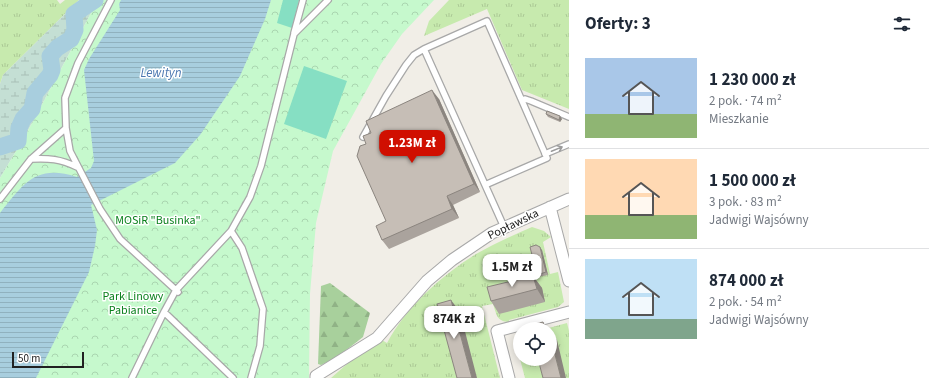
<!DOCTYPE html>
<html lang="pl">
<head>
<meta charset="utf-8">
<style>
	:root { --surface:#fff; --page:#f2f2f3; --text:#1f2937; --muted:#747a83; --line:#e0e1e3; --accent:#d00f01 }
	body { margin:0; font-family:"Source Sans 3",sans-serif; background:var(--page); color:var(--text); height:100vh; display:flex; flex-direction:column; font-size:15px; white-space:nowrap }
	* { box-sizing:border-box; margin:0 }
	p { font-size:13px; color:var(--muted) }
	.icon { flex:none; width:22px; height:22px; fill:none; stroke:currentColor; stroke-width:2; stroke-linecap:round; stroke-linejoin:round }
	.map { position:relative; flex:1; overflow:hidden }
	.panel { display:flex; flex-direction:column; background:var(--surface); width:360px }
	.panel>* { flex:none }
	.buttons { position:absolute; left:513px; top:322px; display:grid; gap:8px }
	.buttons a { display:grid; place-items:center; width:44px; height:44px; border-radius:50%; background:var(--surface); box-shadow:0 2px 10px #0003; font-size:20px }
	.scale { position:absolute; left:12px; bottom:10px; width:72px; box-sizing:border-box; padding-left:4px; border:2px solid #212121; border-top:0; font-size:11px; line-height:14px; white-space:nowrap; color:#212121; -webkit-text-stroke:3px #fff; paint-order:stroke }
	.price { position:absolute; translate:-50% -34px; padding:0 9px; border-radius:8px; background:#fff; color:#222; font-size:13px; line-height:26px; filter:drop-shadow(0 1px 2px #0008) }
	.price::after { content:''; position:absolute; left:50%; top:24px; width:12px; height:9px; margin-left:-6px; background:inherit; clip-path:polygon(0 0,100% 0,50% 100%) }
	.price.on { background:var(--accent); color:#fff }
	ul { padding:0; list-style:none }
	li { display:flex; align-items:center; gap:12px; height:100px; padding:0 16px }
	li+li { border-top:1px solid var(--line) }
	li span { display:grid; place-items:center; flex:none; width:112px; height:80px; border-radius:0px; color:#555 }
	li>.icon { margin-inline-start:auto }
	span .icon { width:48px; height:48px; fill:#fffc; stroke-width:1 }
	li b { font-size:17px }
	h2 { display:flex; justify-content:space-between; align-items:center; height:48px; padding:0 16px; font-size:17px }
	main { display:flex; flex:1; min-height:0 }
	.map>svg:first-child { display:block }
	.grass { fill:url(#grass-tufts) }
	.forest { fill:url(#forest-firs) }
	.wetland { fill:url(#wetland-marsh) }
	.park { fill:url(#park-crowns) }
	.pitch { fill:#86dfc3 }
	.water { fill:url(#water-rules) }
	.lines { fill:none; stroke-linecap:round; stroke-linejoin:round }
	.river { stroke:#a8cede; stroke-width:17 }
	.lane-casing { stroke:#a8a8a8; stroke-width:8 }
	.street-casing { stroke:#a8a8a8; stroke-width:13 }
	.lane { stroke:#fff; stroke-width:5.5 }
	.street { stroke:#fff; stroke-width:11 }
	.wall { fill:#aaa39d }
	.shaded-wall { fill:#8b857f }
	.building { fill:#c6beb6; stroke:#8b857f }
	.oneway { stroke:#9b9b9b }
	.labels { text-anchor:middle; stroke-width:3; stroke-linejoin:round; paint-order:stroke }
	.park-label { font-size:12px; fill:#0c811e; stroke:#fff }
	.street-label { font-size:12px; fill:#212121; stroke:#fff }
	.water-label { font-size:13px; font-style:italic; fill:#4c78b1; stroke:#fff }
</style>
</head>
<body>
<main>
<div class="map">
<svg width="569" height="378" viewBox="0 0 569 378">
	<defs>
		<pattern id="grass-tufts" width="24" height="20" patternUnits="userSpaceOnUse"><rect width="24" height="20" fill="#c7eaae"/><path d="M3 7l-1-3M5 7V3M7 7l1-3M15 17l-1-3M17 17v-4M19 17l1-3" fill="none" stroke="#abc895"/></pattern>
		<pattern id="forest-firs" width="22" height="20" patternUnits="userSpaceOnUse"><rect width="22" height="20" fill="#a8d09c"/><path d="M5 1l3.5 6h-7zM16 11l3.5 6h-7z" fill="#90b286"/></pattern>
		<pattern id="wetland-marsh" width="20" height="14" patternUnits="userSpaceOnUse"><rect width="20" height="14" fill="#c4dfd4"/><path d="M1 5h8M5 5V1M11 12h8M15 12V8" fill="none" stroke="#a8bfb6"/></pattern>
		<pattern id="park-crowns" width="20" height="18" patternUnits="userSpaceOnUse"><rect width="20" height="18" fill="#c6f9cd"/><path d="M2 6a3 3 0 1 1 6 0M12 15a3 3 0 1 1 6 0" fill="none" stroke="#aad5b0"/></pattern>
		<pattern id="water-rules" width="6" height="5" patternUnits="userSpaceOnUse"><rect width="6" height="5" fill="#a8cede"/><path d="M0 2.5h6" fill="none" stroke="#90b1be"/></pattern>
	</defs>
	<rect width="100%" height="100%" fill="#f1eee7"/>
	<path class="grass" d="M 0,0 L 57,0 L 60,4 L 65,0 L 79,0 L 3,75 L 0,84 Z
		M 449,0 L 569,0 L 569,109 L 522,90 L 487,9 L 424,36 L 429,21 Z
		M 532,227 L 544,231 L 551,237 L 543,242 L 550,274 L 558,272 L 564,302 L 558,307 L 509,320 L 509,322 C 496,321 497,315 493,304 L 482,306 L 500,378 L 331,378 L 355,357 L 378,344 L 380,339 L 387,343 C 407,306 441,276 476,254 C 494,244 513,235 532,227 Z
		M 567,323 L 569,331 L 569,378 L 525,378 L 520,359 L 550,359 L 550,329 L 545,329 Z"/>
	<path class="forest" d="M 330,283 L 370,313 L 363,337 L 336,358 L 321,365 L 318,364 L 321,286 Z"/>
	<path class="wetland" d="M 79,0 L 98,0 L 25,136 L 0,178 L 0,84 L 3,75 Z"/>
	<path class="park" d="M 98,0 L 434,0 L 402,34 L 381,64 L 333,151 L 316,223 L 310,294 L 309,378 L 0,378 L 0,178 L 25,136 Z"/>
	<path class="pitch" d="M 283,0 L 299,0 L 292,28 L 277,23 Z
		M 304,66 L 347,81 L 326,139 L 284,124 Z"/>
	<path class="water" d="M 121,0 L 271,0 L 265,19 L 240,76 L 200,135 L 175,163 L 91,205 L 97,230 L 95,246 L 89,272 L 36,378 L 0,378 L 0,213 C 24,183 36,164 77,177 L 91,168 L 94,161 L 84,70 L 89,59 L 120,10 L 119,4 Z"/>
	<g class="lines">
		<path class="river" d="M 0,147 L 18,141 L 19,128 L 23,119 L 32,109 L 35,93 L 50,75 L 52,70 L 50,56 L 57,48 L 71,39 L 75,30 L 74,14 L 95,0"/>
		<g class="lane-casing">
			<path id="lane" d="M 294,33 L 303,0
				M 522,100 L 525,99 L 531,101 L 569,117
				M 66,128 L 70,151 L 100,209 L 120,239 L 178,292
				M 363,137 L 386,96 L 406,65 L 414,55 L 424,49
				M 545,154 L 569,144
				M 31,159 C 49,158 60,159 77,167
				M 485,185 L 547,158 L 487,21 L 424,49 L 504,227
				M 0,199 L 31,159 L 66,128 L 65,98 L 78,63 L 111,0
				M 231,231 L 242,248 L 263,309 L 260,346 L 251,378
				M 164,312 L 233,378
				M 132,378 L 164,312 L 176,290 L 231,231 L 250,197 L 261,166 L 294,34 L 328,0"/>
		</g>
		<g class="street-casing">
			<path id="street" d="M 550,207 L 569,281
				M 316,378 L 316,376 L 377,338 L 427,281 L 452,260 L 492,233 L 569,199
				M 509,378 L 497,331 L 569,312"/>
		</g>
		<use href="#lane" class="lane"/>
		<use href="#street" class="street"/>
	</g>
	<path class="wall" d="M 439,99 L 480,192 L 453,205 L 459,218 L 389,249 L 382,240 L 386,221 L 371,133 Z
		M 546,114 L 562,119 L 560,122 L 548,117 Z
		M 542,250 L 548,275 L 538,277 L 537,275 Z
		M 533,276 L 542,288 L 545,302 L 499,314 L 491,301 Z"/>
	<path class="shaded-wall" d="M 432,90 L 439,99 L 480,192 L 474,184 Z
		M 560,116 L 562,119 L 560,122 L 559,120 Z
		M 447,196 L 453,205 L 459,218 L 452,209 Z
		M 540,247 L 542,250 L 548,275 L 546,272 Z
		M 533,276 L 542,288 L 545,302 L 537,289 Z
		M 451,300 L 460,312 L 477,378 L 472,378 Z
		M 543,322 L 548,329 L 545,328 Z
		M 550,330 L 557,340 L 566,378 L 561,378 L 550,335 Z"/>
	<path class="building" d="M 432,90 L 474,184 L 447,196 L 452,209 L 382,240 L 376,226 L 386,221 L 357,156 L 360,146 L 366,144 L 363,136 L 371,133 L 366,121 Z
		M 547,111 L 560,116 L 559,120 L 546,114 Z
		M 536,245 L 540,247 L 546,272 L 537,275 L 530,247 Z
		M 533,276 L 537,289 L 491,301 L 487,287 Z
		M 451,300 L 472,378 L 457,378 L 437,304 Z
		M 543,322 L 545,328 L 548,327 L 549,329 L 531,329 L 530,325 Z
		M 550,335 L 561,378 L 543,378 L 538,359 L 550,359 Z"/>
	<defs><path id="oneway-shaft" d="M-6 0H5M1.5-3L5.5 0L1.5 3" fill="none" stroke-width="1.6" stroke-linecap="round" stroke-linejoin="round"/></defs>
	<use class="oneway" href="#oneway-shaft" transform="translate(557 149) rotate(-22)"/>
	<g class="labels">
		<g class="park-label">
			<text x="158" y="224">MOSiR "Businka"</text>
			<text x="133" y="300">Park Linowy<tspan x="133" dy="14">Pabianice</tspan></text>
		</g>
		<g class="street-label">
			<text transform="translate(513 224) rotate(-26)" y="4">Popławska</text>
		</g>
		<g class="water-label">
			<text x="161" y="77">Lewityn</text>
		</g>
	</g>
</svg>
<div class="buttons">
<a><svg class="icon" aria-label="locate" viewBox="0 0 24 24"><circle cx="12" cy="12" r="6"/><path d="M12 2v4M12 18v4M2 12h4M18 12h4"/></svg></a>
</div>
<div class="scale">50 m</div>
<b class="price on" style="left:412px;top:164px">1.23M zł</b>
<b class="price" style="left:512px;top:288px">1.5M zł</b>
<b class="price" style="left:454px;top:340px">874K zł</b>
</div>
<section class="panel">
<h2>Oferty: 3<svg class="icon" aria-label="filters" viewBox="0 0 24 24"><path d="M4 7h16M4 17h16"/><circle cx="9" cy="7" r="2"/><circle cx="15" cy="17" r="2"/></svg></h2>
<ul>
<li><span style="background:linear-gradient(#a9c7e8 70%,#8fb573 0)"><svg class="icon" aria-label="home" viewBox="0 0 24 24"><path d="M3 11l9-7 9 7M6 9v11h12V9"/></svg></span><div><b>1 230 000 zł</b><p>2 pok. · 74 m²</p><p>Mieszkanie</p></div></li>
<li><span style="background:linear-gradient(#ffd9b3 70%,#8fb573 0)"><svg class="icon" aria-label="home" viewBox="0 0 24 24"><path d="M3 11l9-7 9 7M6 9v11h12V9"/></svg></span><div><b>1 500 000 zł</b><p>3 pok. · 83 m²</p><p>Jadwigi Wajsówny</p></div></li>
<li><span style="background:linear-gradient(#bfe0f5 75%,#7fa58c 0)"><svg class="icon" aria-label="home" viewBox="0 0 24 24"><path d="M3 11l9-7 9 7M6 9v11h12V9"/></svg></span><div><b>874 000 zł</b><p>2 pok. · 54 m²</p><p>Jadwigi Wajsówny</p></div></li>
</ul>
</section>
</main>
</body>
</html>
